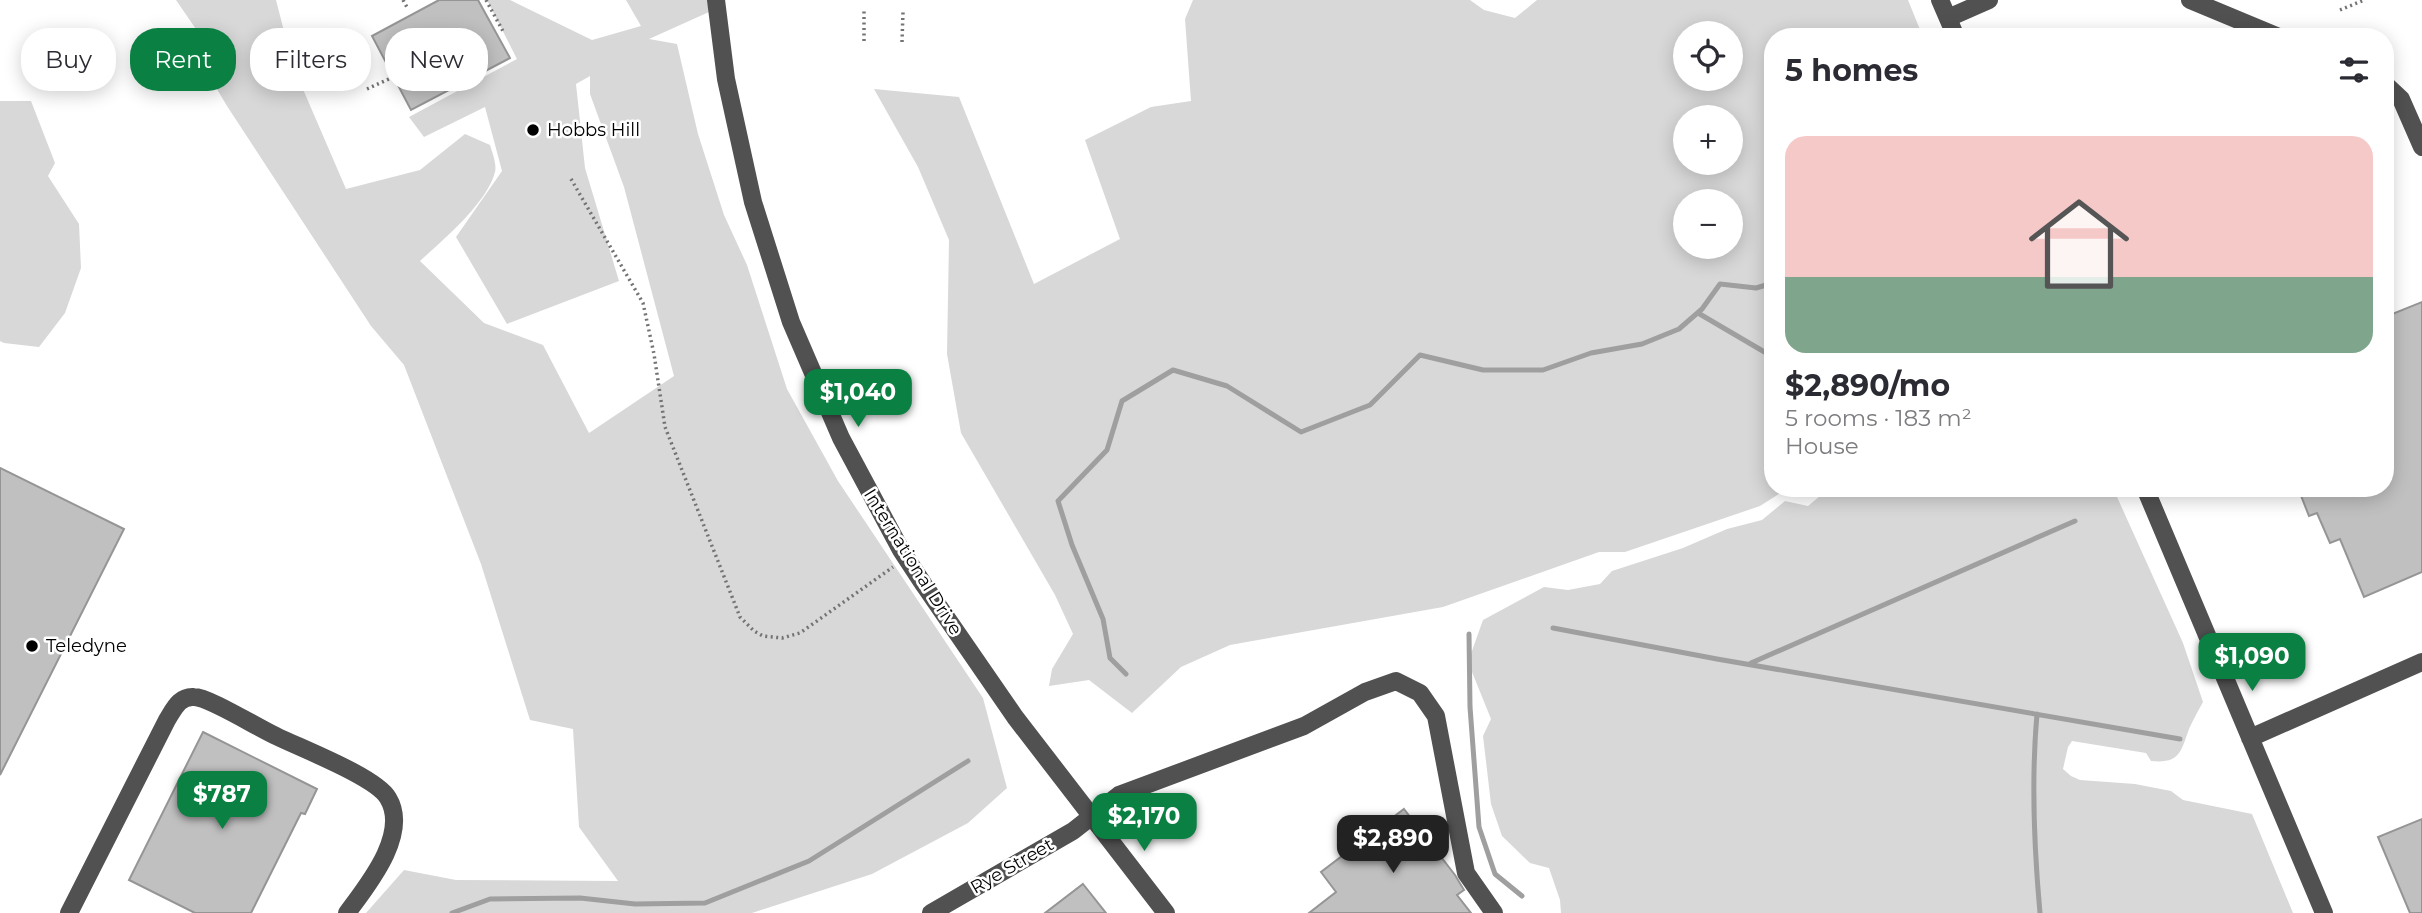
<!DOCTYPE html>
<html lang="en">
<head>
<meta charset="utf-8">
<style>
	:root { --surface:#fff; --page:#f7f7f7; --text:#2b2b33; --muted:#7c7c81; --accent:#0b8043 }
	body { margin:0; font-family:Montserrat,sans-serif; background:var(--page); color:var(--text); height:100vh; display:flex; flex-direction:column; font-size:26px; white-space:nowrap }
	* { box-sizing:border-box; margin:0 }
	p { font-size:23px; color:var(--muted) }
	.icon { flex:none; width:38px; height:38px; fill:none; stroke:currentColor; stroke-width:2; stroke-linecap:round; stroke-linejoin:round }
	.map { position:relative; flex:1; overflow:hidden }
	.panel { position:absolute; left:1764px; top:28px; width:630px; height:469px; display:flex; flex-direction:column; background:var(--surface); border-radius:28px; box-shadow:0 4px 18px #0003 }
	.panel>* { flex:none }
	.guide { position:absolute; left:21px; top:28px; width:665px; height:63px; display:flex; gap:14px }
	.controls { position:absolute; left:1673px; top:21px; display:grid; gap:14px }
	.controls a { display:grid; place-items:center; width:70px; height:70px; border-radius:50%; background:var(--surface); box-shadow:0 4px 18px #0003; font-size:35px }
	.price { position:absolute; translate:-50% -60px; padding:0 16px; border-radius:14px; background:var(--accent); color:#fff; font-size:23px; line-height:46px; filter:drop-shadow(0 2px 4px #0008) }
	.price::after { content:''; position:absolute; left:50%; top:42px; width:21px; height:16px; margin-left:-10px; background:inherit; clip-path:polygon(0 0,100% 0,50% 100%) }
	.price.current { background:#222; color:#fff }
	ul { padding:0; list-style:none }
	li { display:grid; align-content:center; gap:14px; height:371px; padding:0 21px }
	li span { display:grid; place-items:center; height:217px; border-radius:21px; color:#555 }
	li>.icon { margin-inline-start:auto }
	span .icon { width:126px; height:126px; fill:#fffc; stroke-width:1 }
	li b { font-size:30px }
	h2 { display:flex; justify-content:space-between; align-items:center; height:84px; padding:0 21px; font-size:30px }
	.tag { padding:0 24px; border-radius:28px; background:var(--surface); box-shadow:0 4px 18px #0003; font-size:24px; line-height:63px }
	.tag.current { background:var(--accent); color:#fff }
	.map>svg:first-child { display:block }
	.green { fill:#d8d8d8; fill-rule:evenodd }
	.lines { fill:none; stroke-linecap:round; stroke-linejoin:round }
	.stream { stroke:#9f9f9f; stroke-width:5 }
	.building { fill:#c0c0c0; stroke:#959595; stroke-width:2 }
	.path { stroke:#737373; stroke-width:3.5; stroke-dasharray:2 3.5; stroke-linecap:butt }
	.minor { stroke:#515151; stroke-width:18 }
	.poi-dot { fill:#000; stroke:#fff; stroke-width:2.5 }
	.labels { text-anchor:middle; stroke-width:5; stroke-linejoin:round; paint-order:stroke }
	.poi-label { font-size:18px; fill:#000; stroke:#fff; text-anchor:start }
	.street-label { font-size:18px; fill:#000; stroke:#fff }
</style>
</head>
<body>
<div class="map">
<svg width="2422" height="913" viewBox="0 0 2422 913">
	<rect width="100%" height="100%" fill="#fff"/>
	<path class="green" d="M 176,0 L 276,0 L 293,66 L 346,189 L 420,170 L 465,134 L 490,145 C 492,152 497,164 495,172 C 487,203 444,239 420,261 L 484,323 L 543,345 L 589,433 L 674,376 L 624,187 L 590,94 L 590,76 L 576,84 L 585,168 L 619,281 L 507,324 L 456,237 L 502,171 L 485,107 L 424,137 L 409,117 L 517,59 L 487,0 L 510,0 L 592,40 L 641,26 L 626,0 L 707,0 L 709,12 L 649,39 L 677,44 L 698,134 L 724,215 L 747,265 L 787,389 L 838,481 L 983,698 L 1007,788 L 968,823 L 872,874 L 752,913 L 366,913 L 404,870 L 456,880 L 618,881 L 579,827 L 573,729 L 530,720 L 481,564 L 404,365 L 371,326 L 227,106 L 208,74 L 200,35 Z
		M 1193,0 L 1470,0 L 1484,10 L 1515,18 L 1537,0 L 1908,0 L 1923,37 L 1773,37 L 1773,488 L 1804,488 L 1782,492 L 1760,506 L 1625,552 L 1599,552 L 1443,607 L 1230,645 L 1181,667 L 1132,713 L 1089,680 L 1049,686 L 1052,669 L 1073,634 L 1055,595 L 961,433 L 947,354 L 949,240 L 918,167 L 874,89 L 959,97 L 1034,284 L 1120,239 L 1085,140 L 1151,107 L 1191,101 L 1185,19 ZM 1685,33 L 1731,33 L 1731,79 L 1685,79 ZM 1685,117 L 1731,117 L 1731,163 L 1685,163 ZM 1731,201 L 1731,247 L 1685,247 L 1685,201 Z
		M 0,101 L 31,101 L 55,163 L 48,176 L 79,224 L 81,268 L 65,313 L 39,347 L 4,343 L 0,341 Z
		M 1870,488 L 2113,488 L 2183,643 L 2203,702 C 2198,711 2193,720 2189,729 C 2181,751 2180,764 2151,761 L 2146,753 L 2072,741 L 2068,747 L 2063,769 L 2071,776 L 2080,780 L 2135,784 L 2171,791 L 2183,800 L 2252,814 L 2293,913 L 1561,913 L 1560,900 L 1549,868 L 1530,863 L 1502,836 L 1491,804 L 1483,736 L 1491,719 L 1468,662 L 1483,620 L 1544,587 L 1568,590 L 1600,584 L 1612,571 L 1683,548 L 1727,529 L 1762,520 L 1785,501 L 1808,506 L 1820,496 L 1844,496 Z"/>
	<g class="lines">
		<path class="stream" d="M 1698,313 L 1773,357
			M 1553,628 L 1717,659 L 2180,739
			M 1469,634 L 1470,707 L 1479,827 L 1495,874 L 1522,896
			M 1751,663 L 2075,521
			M 1126,674 L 1110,658 L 1103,619 L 1072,545 L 1058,501 L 1107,450 L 1122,401 L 1173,370 L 1227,386 L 1301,432 L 1370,405 L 1420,355 L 1483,370 L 1543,370 L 1591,353 L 1642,344 L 1679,329 L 1702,309 L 1720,284 L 1756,288 L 1773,283
			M 2037,714 C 2031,780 2034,847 2040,913
			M 452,913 L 490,899 L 580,898 L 635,904 L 705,903 L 809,861 L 968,761"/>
	</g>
	<path class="building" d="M 439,0 L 478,0 L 510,58 L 411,110 L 372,36 Z
		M 2422,302 L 2422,572 L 2364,597 L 2340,539 L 2330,543 L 2317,513 L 2309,516 L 2298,488 L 2385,488 L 2385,317 Z
		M 0,468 L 124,529 L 0,775 Z
		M 203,732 L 317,789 L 305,814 L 301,813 L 251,913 L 195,913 L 129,880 Z
		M 1404,809 L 1455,875 L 1464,890 L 1457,895 L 1471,913 L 1309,913 L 1336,892 L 1321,872 Z
		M 2422,819 L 2422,913 L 2410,913 L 2378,837 Z
		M 1083,884 L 1106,913 L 1045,913 Z"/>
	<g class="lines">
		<path class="path" d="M 403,0 L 408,9
			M 486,0 L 504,33
			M 2340,10 L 2364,0
			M 864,41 L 864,11
			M 902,42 L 903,12
			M 367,89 L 391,78
			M 571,179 L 643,303 L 654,354 L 665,427 L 740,617 L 754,631 L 763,636 L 782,638 L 800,633 L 893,567"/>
		<path class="minor" d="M 716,0 L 726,79 L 753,202 L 791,322 L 841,438 L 901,550 L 924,585 L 1015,717 L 1166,913
			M 1940,0 L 1956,37
			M 2190,0 L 2279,37
			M 1948,18 L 1989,0
			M 2385,84 L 2401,99 L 2422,147
			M 2145,488 L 2324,913
			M 2250,738 L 2422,662
			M 69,913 L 167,720 C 174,709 179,696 194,697 C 209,697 258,728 276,736 C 300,748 376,777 388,798 C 410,834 367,886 347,913
			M 931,913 L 1073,831 L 1119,795 L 1304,726 L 1365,692 L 1396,681 L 1420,693 L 1436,716 L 1466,873 L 1494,913"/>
	</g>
	<g class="poi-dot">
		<circle cx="533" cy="130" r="7"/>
		<circle cx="32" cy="646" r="7"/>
	</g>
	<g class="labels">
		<g class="poi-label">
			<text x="547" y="136">Hobbs Hill</text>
			<text x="46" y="652">Teledyne</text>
		</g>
		<g class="street-label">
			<text transform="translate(913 562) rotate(58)" y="6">International Drive</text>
			<text transform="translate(1012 866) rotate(-30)" y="6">Rye Street</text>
		</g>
	</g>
</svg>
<div class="controls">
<a><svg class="icon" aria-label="locate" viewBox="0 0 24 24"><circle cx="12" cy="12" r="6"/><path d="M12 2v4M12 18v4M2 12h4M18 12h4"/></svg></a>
<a>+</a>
<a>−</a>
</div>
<b class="price" style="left:858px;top:429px">$1,040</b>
<b class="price" style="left:2252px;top:693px">$1,090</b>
<b class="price" style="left:222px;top:831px">$787</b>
<b class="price" style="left:1144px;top:853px">$2,170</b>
<b class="price current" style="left:1393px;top:875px">$2,890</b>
<div class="guide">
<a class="tag">Buy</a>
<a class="tag current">Rent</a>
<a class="tag">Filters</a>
<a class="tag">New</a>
</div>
<section class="panel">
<h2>5 homes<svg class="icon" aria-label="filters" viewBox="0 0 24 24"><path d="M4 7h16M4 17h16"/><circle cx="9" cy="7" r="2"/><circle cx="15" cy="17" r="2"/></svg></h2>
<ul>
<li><span style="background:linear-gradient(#f6c9c9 65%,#7fa58c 0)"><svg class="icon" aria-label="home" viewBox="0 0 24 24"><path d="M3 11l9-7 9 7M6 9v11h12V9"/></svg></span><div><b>$2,890/mo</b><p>5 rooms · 183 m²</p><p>House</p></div></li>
</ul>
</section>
</div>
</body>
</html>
